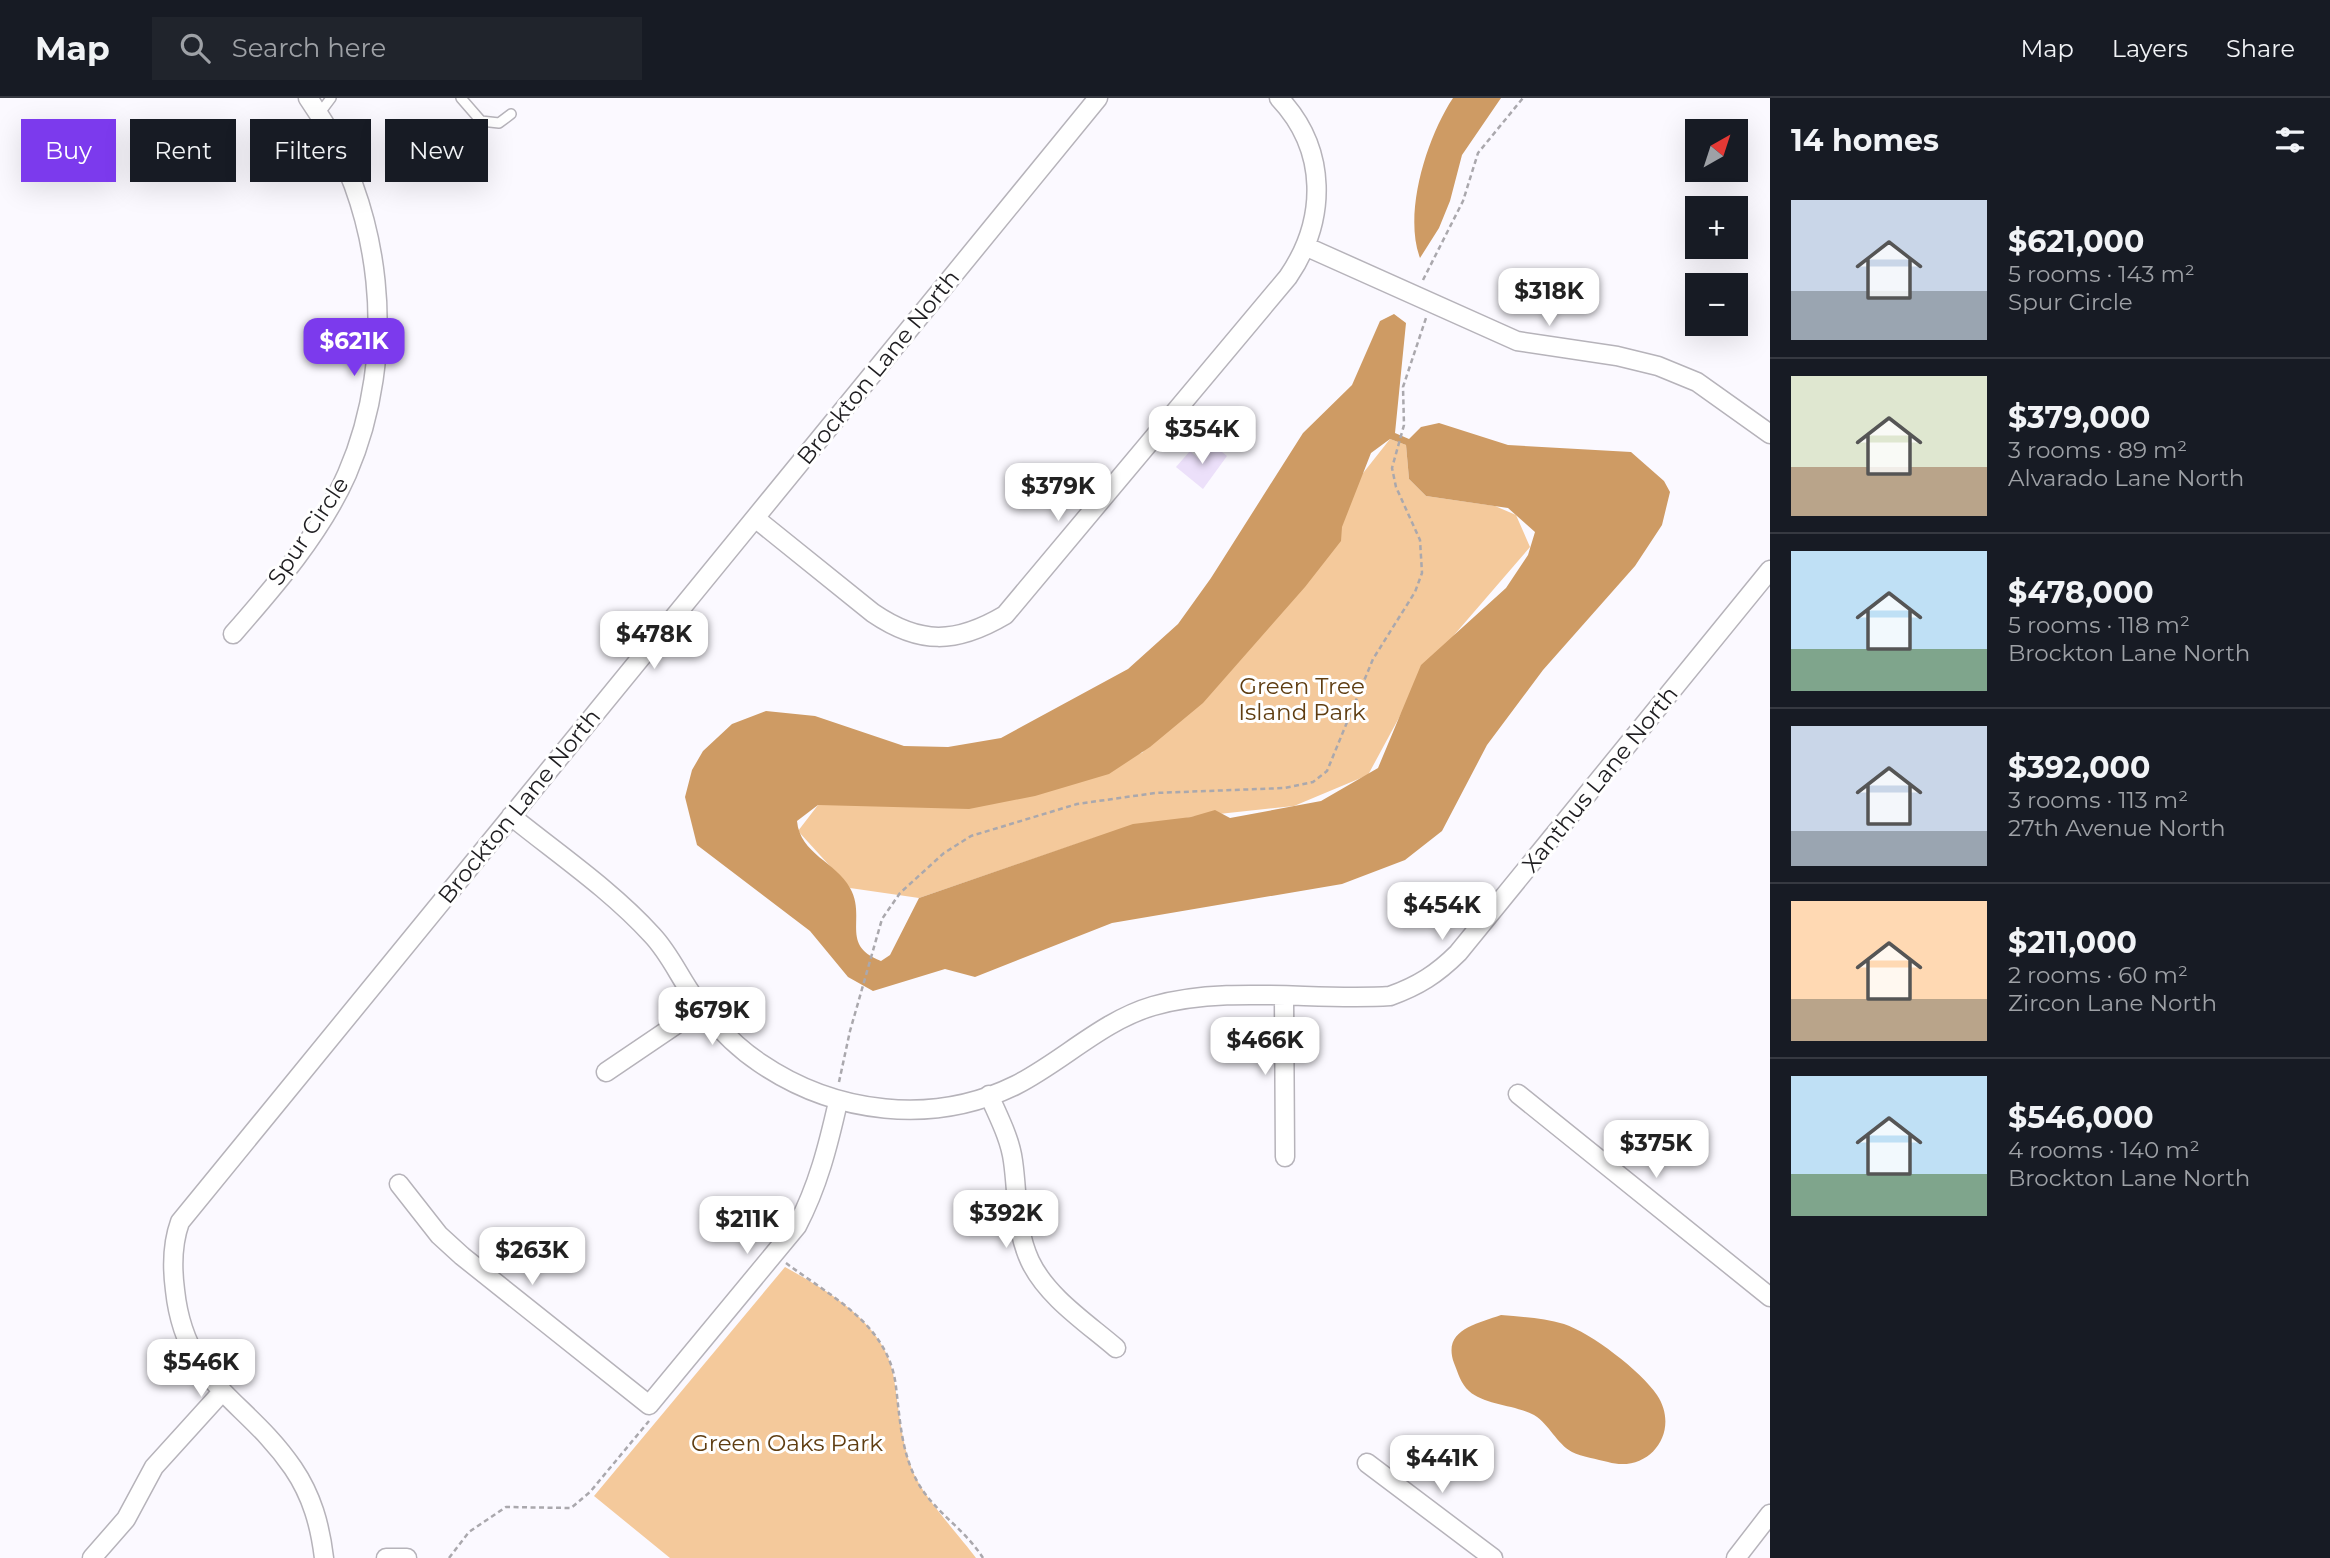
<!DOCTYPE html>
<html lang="en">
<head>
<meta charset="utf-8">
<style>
	:root { --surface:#171b24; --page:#20242c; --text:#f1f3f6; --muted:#9ea1a6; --line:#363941; --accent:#7c3aed }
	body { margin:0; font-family:Montserrat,sans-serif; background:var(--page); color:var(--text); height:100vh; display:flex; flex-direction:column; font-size:26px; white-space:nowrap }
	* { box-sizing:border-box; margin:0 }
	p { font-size:23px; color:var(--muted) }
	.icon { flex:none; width:38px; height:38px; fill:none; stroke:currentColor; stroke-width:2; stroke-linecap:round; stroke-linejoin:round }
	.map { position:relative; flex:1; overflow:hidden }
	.drawer { display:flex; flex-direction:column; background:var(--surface); width:560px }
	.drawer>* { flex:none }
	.top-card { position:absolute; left:21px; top:21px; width:665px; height:63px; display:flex; gap:14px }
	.needle { width:46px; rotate:39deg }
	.buttons { position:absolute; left:1685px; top:21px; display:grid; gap:14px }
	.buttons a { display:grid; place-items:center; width:63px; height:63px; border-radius:0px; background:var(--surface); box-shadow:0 7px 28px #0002; font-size:35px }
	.price { position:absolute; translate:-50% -60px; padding:0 16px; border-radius:14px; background:#fff; color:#222; font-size:23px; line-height:46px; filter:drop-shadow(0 2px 4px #0008) }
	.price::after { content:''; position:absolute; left:50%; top:42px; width:21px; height:16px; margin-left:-10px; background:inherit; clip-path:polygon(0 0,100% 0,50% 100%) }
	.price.current { background:var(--accent); color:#fff }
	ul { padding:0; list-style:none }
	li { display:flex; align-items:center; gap:21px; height:175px; padding:0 21px }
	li+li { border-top:2px solid var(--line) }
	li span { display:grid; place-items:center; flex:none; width:196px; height:140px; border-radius:0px; color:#555 }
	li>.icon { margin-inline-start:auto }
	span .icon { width:84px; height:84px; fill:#fffc; stroke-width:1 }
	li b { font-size:30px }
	h2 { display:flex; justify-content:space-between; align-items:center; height:84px; padding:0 21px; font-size:30px }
	.pill { padding:0 24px; border-radius:0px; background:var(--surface); box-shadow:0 7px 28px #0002; font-size:24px; line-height:63px }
	.pill.current { background:var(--accent); color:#fff }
	header { display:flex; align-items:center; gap:42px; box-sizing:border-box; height:98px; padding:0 35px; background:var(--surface); border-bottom:2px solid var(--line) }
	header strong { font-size:33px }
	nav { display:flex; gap:38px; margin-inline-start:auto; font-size:24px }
	.search { width:490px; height:63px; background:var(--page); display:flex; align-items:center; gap:18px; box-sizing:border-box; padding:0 24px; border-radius:0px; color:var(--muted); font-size:26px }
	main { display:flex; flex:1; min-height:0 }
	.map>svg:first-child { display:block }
	.green { fill:#f4c99b }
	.water { fill:#ce9b64; fill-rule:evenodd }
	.building { fill:#ece0fa }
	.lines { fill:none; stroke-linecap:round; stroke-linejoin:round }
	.service-casing { stroke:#b6b3ba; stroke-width:12 }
	.minor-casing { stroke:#b6b3ba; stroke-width:21 }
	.path { stroke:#aaa8ad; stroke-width:2.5; stroke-dasharray:5 3.5; stroke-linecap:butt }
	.service { stroke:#fff; stroke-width:9 }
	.minor { stroke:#fff; stroke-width:18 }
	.labels { text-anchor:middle; stroke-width:6; stroke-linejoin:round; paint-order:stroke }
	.street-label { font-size:23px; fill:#1e1d20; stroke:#fff }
	.park-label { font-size:23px; fill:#5f3d11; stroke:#fff }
</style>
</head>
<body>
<header>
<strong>Map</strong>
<div class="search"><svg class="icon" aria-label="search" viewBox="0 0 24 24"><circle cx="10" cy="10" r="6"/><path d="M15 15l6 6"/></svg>Search here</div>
<nav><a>Map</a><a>Layers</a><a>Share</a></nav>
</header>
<main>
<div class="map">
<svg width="1770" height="1460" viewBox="0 0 1770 1460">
	<rect width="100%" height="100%" fill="#fbf9ff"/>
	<path class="green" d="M 1390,341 L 1406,347 L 1409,381 L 1426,398 L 1495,408 L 1516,417 L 1530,449 L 1455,536 L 1401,616 L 1368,677 L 1294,708 L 1191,719 L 1094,740 L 919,800 L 850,790 L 798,733 L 818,707 L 1142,655 Z
		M 785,1169 C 827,1192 883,1225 893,1275 C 899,1308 900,1342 913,1374 C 924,1400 959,1437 976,1460 L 670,1460 L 594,1398 Z"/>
	<path class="water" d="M 1453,0 L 1501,0 L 1462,57 L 1450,103 L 1439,130 L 1420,160 C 1403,115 1427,39 1453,0 Z
		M 1394,216 L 1406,225 L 1395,335 L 1409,341 L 1421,329 L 1439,325 L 1508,347 L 1631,354 L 1664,383 L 1670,394 L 1662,427 L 1635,468 L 1543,572 L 1487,647 L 1442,733 L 1405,762 L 1342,786 L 1112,825 L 975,879 L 945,871 L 873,893 L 848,879 L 810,833 L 697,747 L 685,699 L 692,672 L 703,653 L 732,626 L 766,613 L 815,618 L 904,648 L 948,649 L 1001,640 L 1128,571 L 1178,526 L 1211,480 L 1303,335 L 1352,287 L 1380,223 ZM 1390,341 L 1406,347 L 1409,381 L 1426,398 L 1508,410 L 1535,434 L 1528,457 L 1506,490 L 1421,567 L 1378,670 L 1321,703 L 1230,720 L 1215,712 L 1191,719 L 1133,726 L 919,800 L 890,857 L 881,863 C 839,847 867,820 850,790 C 836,764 800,756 797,723 L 818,707 L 969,711 L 1035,698 L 1109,676 L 1150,649 L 1203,605 L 1305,489 L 1341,443 L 1342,429 L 1371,355 Z
		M 1501,1217 C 1522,1219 1544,1220 1564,1226 C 1591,1235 1641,1273 1657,1297 C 1681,1333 1650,1376 1608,1364 C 1597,1361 1582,1359 1572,1354 C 1557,1346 1549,1326 1534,1317 C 1516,1307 1484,1307 1469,1293 C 1461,1286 1458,1275 1454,1265 C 1442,1232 1476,1226 1501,1217 Z"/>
	<path class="building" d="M 1212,346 L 1227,358 L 1203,391 L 1176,369 L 1190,353 L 1199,361 Z"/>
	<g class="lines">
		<g class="service-casing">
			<path id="service" d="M 461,0 L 481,23 L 499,25 L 511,16
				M 319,16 L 331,0"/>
		</g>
		<g class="minor-casing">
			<path id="minor" d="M 1307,149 L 1517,243 L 1617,258 L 1658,268 L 1697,284 L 1770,336
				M 755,420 L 873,515 C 920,547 956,546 1005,517 L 1288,179 C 1327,122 1328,52 1279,0
				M 233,536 C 275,488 321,435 347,376 C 399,256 384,107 308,0
				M 511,718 C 558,756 611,792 652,837 C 671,857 680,881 696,902 C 714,926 736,949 760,965 C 835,1016 933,1028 1016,987 C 1063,963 1102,923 1153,908 C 1226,887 1314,903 1390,898 C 1418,888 1437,876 1458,855 L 1770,472
				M 1284,899 L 1285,1059
				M 606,974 L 702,909
				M 1518,996 L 1770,1199
				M 989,997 C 998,1018 1010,1040 1013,1063 C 1018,1097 1015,1131 1030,1163 C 1047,1199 1087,1225 1116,1250
				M 399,1086 L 439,1137 L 462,1158 L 649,1307 L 797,1128 C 818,1088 828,1048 838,1004
				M 1367,1365 L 1493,1460
				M 92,1460 L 126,1421 L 154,1369 L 222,1294
				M 324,1460 C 320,1427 312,1398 293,1370 C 246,1301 185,1287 175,1192 C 172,1169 172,1146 180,1124 L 1098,0
				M 386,1460 L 407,1460
				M 1736,1460 L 1770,1416"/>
		</g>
		<path class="path" d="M 1423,182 L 1463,103 L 1478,55 L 1523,0
			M 839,984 L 850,933 L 882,821 L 900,795 L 944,755 L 971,738 L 1077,706 L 1155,695 L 1285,690 L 1313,684 L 1327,673 L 1373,561 L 1415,494 L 1422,475 L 1420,442 L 1396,389 L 1392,370 L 1404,327 L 1403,289 L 1426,220
			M 786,1165 C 831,1199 889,1226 896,1289 C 900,1321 901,1353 917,1383 C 933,1413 965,1431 983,1460
			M 449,1460 L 469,1434 L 506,1409 L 571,1410 L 590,1394 L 649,1323"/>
		<use href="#service" class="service"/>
		<use href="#minor" class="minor"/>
	</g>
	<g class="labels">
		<g class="street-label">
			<text transform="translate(878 269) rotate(-51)" y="8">Brockton Lane North</text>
			<text transform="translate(308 433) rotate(-56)" y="8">Spur Circle</text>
			<text transform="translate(1600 681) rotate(-51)" y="8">Xanthus Lane North</text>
			<text transform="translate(519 708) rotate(-51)" y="8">Brockton Lane North</text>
		</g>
		<g class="park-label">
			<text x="1302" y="596">Green Tree<tspan x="1302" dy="26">Island Park</tspan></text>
			<text x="787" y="1353">Green Oaks Park</text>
		</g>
	</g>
</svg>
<div class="buttons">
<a><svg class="needle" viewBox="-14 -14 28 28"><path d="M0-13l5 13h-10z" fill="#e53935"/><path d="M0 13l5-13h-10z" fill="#9ea1a6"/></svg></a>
<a>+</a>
<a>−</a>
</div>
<b class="price" style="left:1549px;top:230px">$318K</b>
<b class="price current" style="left:354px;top:280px">$621K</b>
<b class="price" style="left:1202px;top:368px">$354K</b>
<b class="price" style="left:1058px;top:425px">$379K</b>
<b class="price" style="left:654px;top:573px">$478K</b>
<b class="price" style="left:1442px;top:844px">$454K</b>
<b class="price" style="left:712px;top:949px">$679K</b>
<b class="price" style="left:1265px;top:979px">$466K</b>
<b class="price" style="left:1656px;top:1082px">$375K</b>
<b class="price" style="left:1006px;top:1152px">$392K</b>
<b class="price" style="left:747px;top:1158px">$211K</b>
<b class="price" style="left:532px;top:1189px">$263K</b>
<b class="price" style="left:201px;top:1301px">$546K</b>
<b class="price" style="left:1442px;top:1397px">$441K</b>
<div class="top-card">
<a class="pill current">Buy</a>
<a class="pill">Rent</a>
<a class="pill">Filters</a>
<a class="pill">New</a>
</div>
</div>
<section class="drawer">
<h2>14 homes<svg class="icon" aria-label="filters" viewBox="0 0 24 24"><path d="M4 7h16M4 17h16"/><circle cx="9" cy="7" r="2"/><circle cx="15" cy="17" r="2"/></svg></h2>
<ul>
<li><span style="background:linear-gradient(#c9d6e8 65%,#9aa5b1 0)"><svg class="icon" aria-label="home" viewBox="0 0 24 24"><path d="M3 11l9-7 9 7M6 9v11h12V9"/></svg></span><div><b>$621,000</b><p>5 rooms · 143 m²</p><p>Spur Circle</p></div></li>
<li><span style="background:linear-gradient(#dfe7d0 65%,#b9a48a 0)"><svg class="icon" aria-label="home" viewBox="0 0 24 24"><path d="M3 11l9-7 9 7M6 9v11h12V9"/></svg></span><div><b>$379,000</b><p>3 rooms · 89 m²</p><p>Alvarado Lane North</p></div></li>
<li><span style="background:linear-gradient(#bfe0f5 70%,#7fa58c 0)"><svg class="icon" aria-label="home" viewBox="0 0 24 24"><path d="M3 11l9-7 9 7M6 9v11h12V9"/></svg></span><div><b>$478,000</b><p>5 rooms · 118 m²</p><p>Brockton Lane North</p></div></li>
<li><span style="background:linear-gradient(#c9d6e8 75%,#9aa5b1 0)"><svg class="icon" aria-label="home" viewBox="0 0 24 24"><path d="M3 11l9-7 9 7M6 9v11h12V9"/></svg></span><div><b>$392,000</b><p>3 rooms · 113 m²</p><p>27th Avenue North</p></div></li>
<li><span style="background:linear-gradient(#ffd9b3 70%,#b9a48a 0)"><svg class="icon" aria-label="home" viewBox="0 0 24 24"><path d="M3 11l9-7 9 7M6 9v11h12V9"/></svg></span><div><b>$211,000</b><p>2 rooms · 60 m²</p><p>Zircon Lane North</p></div></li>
<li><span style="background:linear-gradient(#bfe0f5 70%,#7fa58c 0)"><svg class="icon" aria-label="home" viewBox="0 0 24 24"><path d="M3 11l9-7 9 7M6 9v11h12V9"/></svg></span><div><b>$546,000</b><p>4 rooms · 140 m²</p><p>Brockton Lane North</p></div></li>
</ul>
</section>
</main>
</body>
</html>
